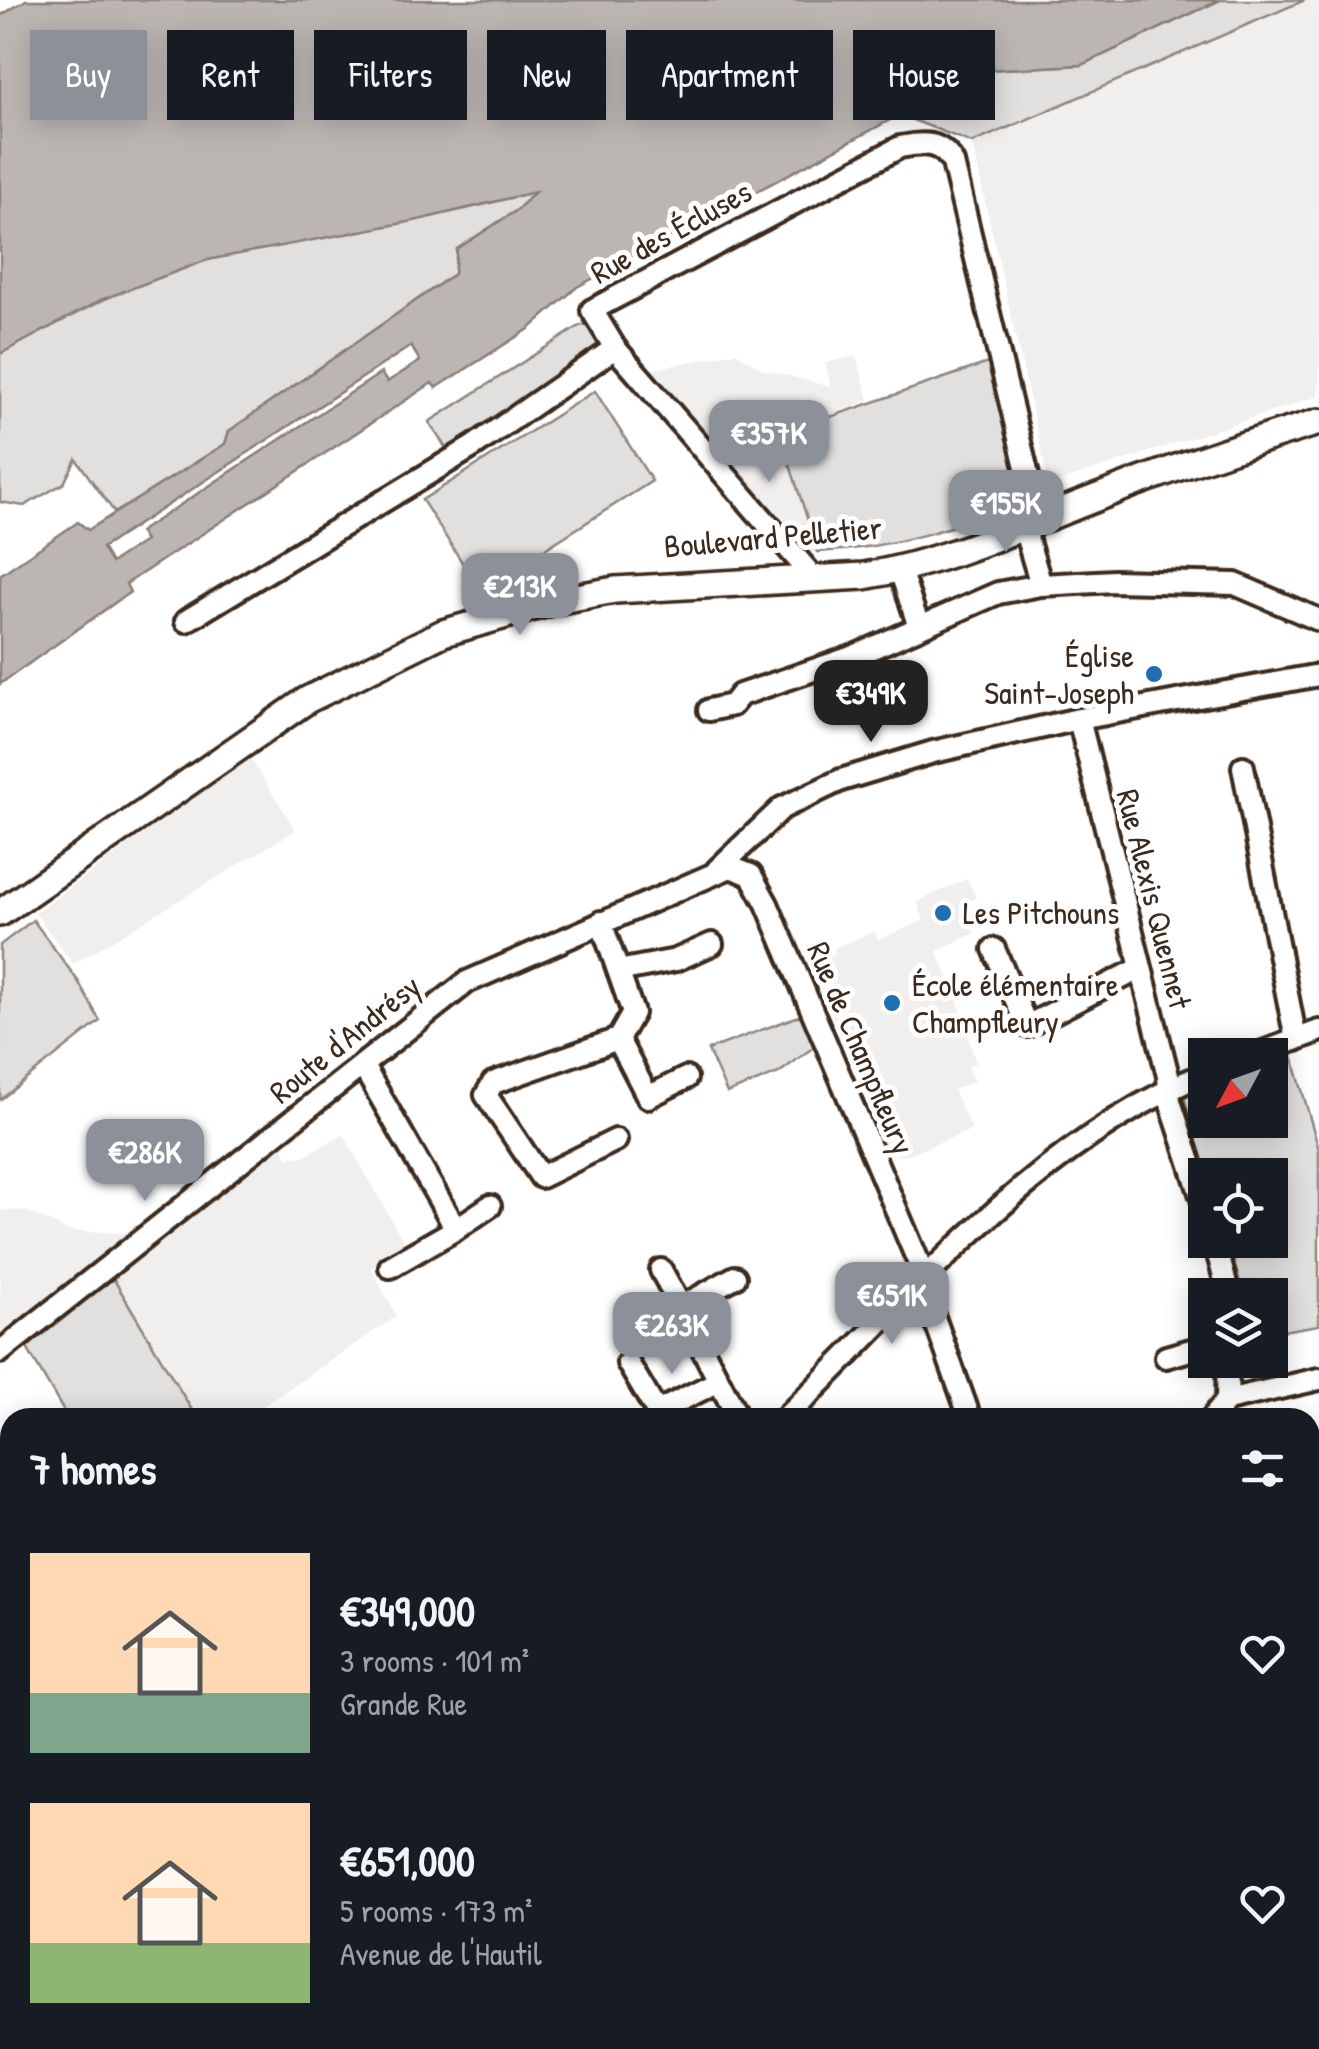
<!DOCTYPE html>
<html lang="en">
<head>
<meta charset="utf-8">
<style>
	:root { --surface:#171b24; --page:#20242c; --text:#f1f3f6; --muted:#9ea1a6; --accent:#8c9099 }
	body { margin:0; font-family:"Patrick Hand",sans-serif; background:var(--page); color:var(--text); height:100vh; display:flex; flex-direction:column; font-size:38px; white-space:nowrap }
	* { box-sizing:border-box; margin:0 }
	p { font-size:32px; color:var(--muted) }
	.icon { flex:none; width:55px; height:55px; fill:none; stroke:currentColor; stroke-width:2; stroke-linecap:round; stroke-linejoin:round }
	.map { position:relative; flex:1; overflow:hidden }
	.panel { position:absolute; left:0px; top:1408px; width:1320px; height:642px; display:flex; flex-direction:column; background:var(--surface); border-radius:30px 30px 0 0; box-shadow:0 5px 25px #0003 }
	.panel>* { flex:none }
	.hud { position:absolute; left:30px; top:30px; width:1260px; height:90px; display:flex; gap:20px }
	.needle { width:65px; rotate:229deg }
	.buttons { position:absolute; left:1188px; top:1038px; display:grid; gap:20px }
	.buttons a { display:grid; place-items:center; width:100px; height:100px; border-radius:0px; background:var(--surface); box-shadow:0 5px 25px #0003; font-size:50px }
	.price { position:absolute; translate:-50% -85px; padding:0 22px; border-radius:20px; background:var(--accent); color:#fff; font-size:32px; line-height:65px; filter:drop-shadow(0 2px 5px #0008) }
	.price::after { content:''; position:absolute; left:50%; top:60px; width:30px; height:22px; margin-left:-15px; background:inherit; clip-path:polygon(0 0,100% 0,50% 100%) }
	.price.on { background:#222; color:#fff }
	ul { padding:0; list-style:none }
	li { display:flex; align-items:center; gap:30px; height:250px; padding:0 30px }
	li span { display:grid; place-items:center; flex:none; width:280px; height:200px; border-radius:0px; color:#555 }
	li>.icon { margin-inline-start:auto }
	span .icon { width:120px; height:120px; fill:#fffc; stroke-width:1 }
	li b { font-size:42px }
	h2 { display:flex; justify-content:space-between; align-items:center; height:120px; padding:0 30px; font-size:42px }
	.chip { padding:0 35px; border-radius:0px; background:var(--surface); box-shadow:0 5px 25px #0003; font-size:35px; line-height:90px }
	.chip.on { background:var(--accent); color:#fff }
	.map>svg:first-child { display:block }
	.built { fill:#f1efee }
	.green { fill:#e2e0de; stroke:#8e857e; stroke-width:2.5 }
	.water { fill:#bcb6b3; stroke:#887e77; stroke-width:2.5; fill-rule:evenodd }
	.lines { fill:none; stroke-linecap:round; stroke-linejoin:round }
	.minor-casing { stroke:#3b2a1e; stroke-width:28 }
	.major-casing { stroke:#3b2a1e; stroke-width:32 }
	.minor { stroke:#fff; stroke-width:20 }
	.major { stroke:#fff; stroke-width:25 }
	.poi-dot { fill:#1f6fb2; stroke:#fff; stroke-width:4 }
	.labels { text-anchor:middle; stroke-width:10; stroke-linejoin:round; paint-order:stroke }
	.street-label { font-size:32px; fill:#3b2a1e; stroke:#fff }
	.poi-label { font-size:32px; fill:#3b2a1e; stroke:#fff; text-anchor:start }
</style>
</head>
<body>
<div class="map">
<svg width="1319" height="2049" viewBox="0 0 1319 2049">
	<rect width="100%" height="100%" fill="#fff"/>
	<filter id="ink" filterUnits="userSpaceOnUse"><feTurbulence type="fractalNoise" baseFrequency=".01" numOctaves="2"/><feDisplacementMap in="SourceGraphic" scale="20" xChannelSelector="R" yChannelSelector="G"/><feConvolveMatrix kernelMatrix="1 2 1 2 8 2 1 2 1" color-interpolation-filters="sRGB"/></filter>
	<g filter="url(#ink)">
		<path class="built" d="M 1305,0 L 1319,0 L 1319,396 L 1049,485 L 972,143 Z
			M 736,352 L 762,369 L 831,387 L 825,363 L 856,356 L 869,400 L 780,434 L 818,552 L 806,553 L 645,371 Z
			M 249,757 L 296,830 L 73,964 L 35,913 Z
			M 967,879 L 976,897 L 962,906 L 974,934 L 937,951 L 958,1001 L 976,1063 L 968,1066 L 974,1082 L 953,1090 L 972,1130 L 904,1156 L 885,1153 L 863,1086 L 817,981 L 828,976 L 822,959 L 836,953 L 834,948 L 874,932 L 878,940 L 924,920 L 917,902 Z
			M 344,1135 L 406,1246 L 371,1268 L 397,1316 L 251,1414 L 196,1417 L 110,1273 L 278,1142 L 289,1158 L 304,1156 Z
			M 0,1210 L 27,1211 L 68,1231 L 130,1233 L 0,1345 Z
			M 0,1474 L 10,1492 L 10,1754 L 0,1761 Z"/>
		<path class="green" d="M 1220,0 L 1305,0 L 972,143 L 900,115 L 984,70 L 1082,65 Z
			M 536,190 L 517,210 L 457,249 L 454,274 L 229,431 L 225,444 L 115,513 L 76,459 L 64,483 L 24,506 L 0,502 L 0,354 C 67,318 135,279 208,260 C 316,231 429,224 536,190 Z
			M 581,325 L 589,326 L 602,344 L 599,353 L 449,453 L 429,422 Z
			M 994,361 L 1024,501 C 952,528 896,548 818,552 L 780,434 Z
			M 595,391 L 652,481 L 480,590 L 422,500 Z
			M 33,920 L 78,981 L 100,1021 L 0,1100 L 0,945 Z
			M 801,1015 L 815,1046 L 779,1073 L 727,1093 L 708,1050 Z
			M 1292,1055 L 1319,1150 L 1319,1325 L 1270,1333 L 1270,1295 L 1244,1295 L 1227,1240 L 1270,1240 L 1270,1175 L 1207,1175 L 1184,1097 L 1205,1089 L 1205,1120 L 1270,1120 L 1270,1064 Z
			M 110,1273 L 196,1417 L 67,1417 L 27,1348 Z
			M 1319,1705 L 1319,2049 L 1203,2049 L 1201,2040 L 1310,2040 L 1310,1707 Z
			M 251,2040 L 358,2040 L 363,2049 L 245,2049 Z
			M 801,2040 L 1188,2040 L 1190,2049 L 805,2049 Z"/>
		<path class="water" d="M 26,0 L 1220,0 L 1082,65 L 984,70 L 577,287 L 529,329 L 436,388 L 432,383 L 126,584 L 130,592 L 0,684 L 0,575 L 78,522 L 88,530 L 225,444 L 229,431 L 454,274 L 457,249 L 517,210 L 535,192 L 414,221 L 207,260 L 101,300 L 0,354 L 0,16 ZM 411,346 L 420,361 L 387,382 L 381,373 L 139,532 L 145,541 L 111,563 L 102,548 Z"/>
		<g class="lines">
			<g class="minor-casing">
				<path id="minor" d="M 1031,523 L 1027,538 L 1041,585
					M 900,570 L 919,627
					M 808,571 L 615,348 L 592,310 L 900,147 C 923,143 940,140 953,163 L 1036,509
					M 186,621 L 474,446 L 615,348
					M 709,710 L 732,705 L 740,695 L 852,657 L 998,593 L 1041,585 L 1114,581 L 1235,584 L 1319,620
					M 1079,719 L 1168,1076 L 1170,1101 L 1205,1208
					M 1243,767 L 1296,1040
					M 717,870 L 782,808 L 841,780 L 933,752 L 1079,719 L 1319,675
					M 601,922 L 633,1013 L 618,1039 L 493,1083 L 486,1095 L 541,1177 L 616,1140
					M 994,949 L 1027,1026 L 1139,969
					M 618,971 L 676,960 L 712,944
					M 618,1039 L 648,1097 L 686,1078
					M 1255,1055 L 1319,1031
					M 363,1066 L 456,1229 L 390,1267
					M 456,1229 L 490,1206
					M 1214,1240 L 1229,1295
					M 661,1270 L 681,1307
					M 735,1277 L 681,1307 L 738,1418
					M 918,1287 L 931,1309 L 970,1418
					M 0,1352 L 467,982 L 730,867 L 751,875 L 767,904 L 926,1280
					M 1166,1357 L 1205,1346
					M 628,1363 L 657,1412 L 719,1381
					M 1227,1400 L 1228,1360
					M 785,1418 C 909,1298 1041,1138 1205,1074
					M 1212,1418 L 1227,1400 L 1319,1379
					M 1310,1494 L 1319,1491
					M 1310,1643 L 1319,1643
					M 228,2049 L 234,2040"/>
			</g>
			<g class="major-casing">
				<path id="major" d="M 0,913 L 307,700 L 443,633 L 555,601 L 615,590 L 864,576 C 943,563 1014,530 1088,501 C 1164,471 1241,445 1319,422"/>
			</g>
			<use href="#minor" class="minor"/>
			<use href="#major" class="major"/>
		</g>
	</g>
	<g class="poi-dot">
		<circle cx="1154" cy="674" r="10"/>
		<circle cx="943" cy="913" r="10"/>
		<circle cx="892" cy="1003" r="10"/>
	</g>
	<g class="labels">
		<g class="street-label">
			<text transform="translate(671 232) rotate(-29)" y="11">Rue des Écluses</text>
			<text transform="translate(773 537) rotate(-5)" y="11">Boulevard Pelletier</text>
			<text transform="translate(1154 899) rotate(76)" y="11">Rue Alexis Quennet</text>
			<text transform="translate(345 1039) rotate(-39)" y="11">Route d'Andrésy</text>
			<text transform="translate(861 1048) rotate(67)" y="11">Rue de Champfleury</text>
		</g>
		<g class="poi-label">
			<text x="1134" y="667" text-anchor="end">Église<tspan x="1134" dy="37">Saint-Joseph</tspan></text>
			<text x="963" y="924">Les Pitchouns</text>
			<text x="912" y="996">École élémentaire<tspan x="912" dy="37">Champfleury</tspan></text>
		</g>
	</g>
</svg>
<div class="buttons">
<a><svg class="needle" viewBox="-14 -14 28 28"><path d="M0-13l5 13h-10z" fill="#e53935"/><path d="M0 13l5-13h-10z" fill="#9ea1a6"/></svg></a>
<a><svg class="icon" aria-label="locate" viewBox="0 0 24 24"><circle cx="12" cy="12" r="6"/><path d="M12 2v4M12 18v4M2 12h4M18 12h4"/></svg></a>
<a><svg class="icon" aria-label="layers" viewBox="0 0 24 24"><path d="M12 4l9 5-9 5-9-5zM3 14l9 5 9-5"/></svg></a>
</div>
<b class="price" style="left:769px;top:485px">€357K</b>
<b class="price" style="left:1006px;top:555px">€155K</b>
<b class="price" style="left:520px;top:638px">€213K</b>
<b class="price on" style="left:871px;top:745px">€349K</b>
<b class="price" style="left:145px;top:1204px">€286K</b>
<b class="price" style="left:892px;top:1347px">€651K</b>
<b class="price" style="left:672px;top:1377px">€263K</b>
<div class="hud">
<a class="chip on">Buy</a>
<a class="chip">Rent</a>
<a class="chip">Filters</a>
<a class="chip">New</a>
<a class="chip">Apartment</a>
<a class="chip">House</a>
</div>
<section class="panel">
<h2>7 homes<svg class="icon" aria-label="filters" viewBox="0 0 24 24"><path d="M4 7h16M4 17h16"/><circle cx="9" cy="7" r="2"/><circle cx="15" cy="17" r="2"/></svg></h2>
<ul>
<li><span style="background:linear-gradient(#ffd9b3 70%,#7fa58c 0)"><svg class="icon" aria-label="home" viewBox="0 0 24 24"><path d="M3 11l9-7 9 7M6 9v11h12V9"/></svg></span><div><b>€349,000</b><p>3 rooms · 101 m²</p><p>Grande Rue</p></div><svg class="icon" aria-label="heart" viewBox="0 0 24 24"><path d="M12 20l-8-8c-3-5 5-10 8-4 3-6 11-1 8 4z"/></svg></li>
<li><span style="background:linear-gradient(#ffd9b3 70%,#8fb573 0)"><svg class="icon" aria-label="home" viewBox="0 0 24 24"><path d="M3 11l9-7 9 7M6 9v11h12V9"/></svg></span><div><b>€651,000</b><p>5 rooms · 173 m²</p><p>Avenue de l'Hautil</p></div><svg class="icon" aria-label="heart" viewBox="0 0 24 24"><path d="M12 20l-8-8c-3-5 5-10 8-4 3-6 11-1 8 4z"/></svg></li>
</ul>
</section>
</div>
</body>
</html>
